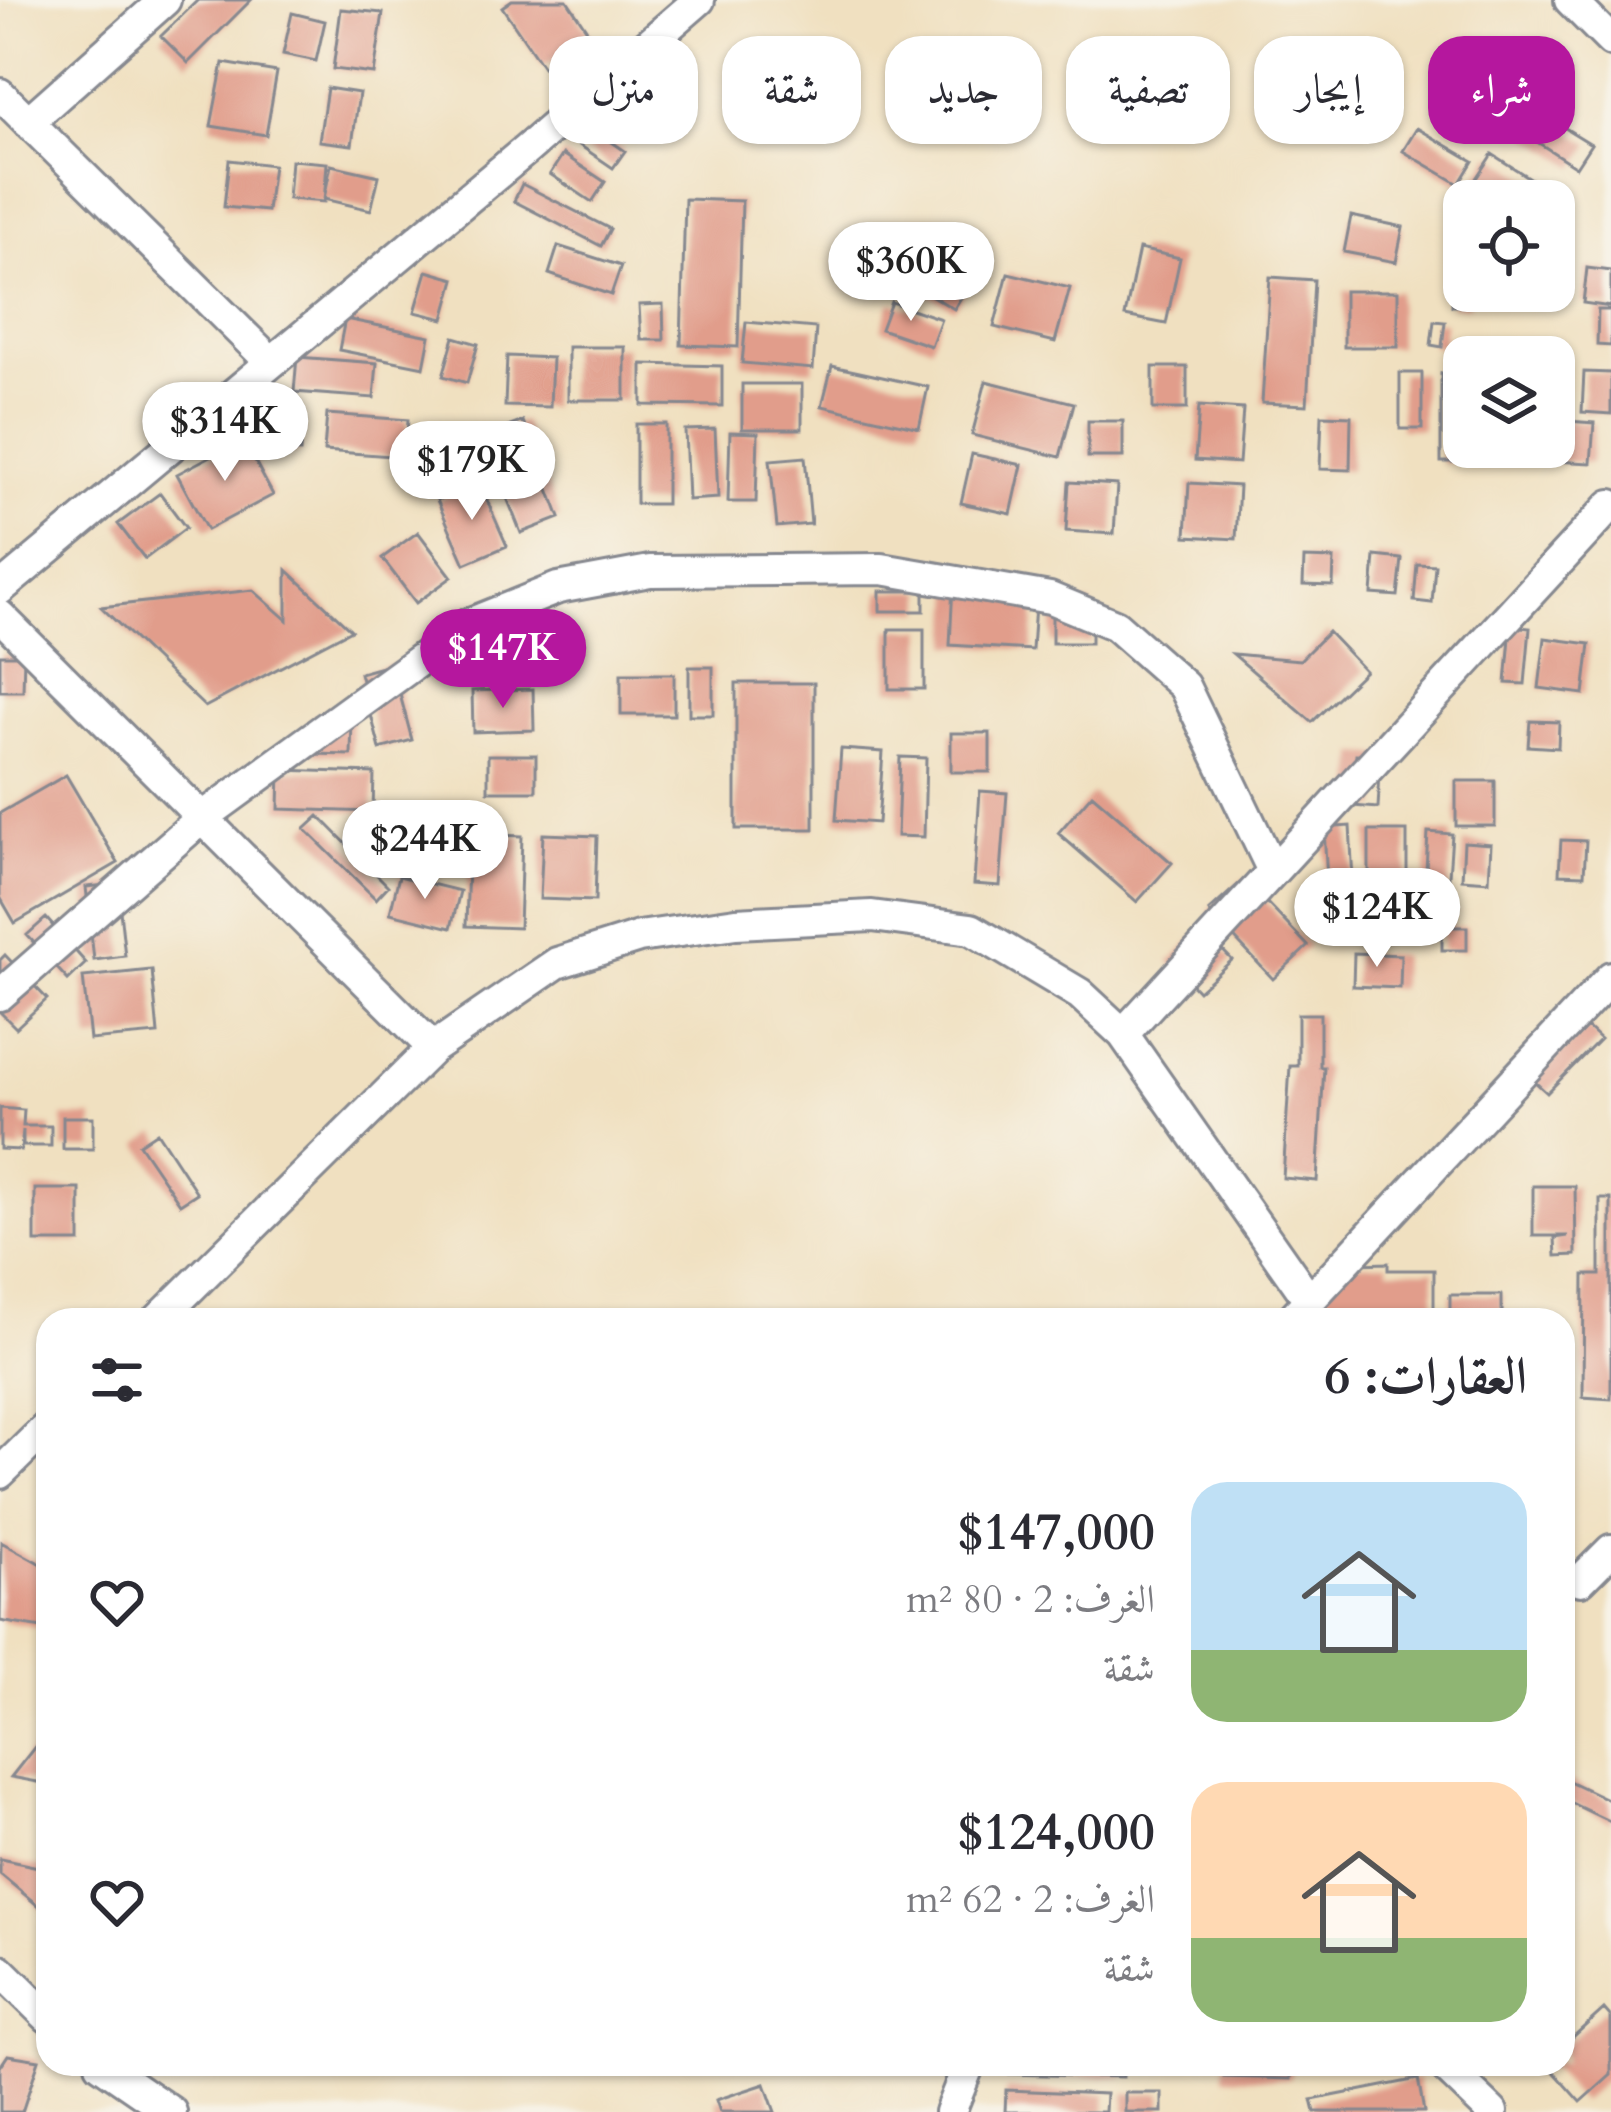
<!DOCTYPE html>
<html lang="ar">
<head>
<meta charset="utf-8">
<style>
	:root { --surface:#fff; --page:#f2f2f3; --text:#2b2b33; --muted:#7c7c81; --accent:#b5179e }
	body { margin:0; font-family:Cardo,Amiri,serif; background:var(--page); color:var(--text); direction:rtl; height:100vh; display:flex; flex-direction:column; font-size:45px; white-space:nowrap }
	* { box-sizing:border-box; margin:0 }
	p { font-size:39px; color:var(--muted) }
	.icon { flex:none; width:66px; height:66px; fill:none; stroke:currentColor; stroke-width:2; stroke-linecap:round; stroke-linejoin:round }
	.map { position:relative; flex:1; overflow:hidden; direction:ltr }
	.drawer { position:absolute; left:36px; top:1308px; width:1539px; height:768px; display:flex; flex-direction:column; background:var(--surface); border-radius:36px; box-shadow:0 3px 9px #0004; direction:rtl }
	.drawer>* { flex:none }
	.top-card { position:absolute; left:36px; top:36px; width:1539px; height:108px; direction:rtl; display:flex; gap:24px }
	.fabs { position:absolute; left:1443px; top:180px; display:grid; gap:24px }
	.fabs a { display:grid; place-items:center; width:132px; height:132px; border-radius:24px; background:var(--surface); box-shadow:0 3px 9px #0004; font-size:60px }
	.price { position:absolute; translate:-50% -102px; padding:0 27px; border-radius:42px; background:#fff; color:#222; font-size:39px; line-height:78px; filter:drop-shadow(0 3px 6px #0008) }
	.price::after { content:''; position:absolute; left:50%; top:72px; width:36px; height:27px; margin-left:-18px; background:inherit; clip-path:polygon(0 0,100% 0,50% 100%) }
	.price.selected { background:var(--accent); color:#fff }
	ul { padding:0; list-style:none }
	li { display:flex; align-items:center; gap:36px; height:300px; padding:0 48px }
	li span { display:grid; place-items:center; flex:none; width:336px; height:240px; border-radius:36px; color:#555 }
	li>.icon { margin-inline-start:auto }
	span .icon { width:144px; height:144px; fill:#fffc; stroke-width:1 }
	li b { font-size:51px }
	h2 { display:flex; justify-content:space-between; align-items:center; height:144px; padding:0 48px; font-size:51px }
	.chip { padding:0 42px; border-radius:36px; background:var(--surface); box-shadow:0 3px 9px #0004; font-size:42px; line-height:108px }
	.chip.selected { background:var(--accent); color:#fff }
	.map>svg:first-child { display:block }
	.building { fill:#e19d8b }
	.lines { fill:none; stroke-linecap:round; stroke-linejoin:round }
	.minor-casing { stroke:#86888f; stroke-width:36 }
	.minor { stroke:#fff; stroke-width:30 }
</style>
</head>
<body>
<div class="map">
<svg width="1611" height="2112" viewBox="0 0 1611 2112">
	<rect width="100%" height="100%" fill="#f7f3e8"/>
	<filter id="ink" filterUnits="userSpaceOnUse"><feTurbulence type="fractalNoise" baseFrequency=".00833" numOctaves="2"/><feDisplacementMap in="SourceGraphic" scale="24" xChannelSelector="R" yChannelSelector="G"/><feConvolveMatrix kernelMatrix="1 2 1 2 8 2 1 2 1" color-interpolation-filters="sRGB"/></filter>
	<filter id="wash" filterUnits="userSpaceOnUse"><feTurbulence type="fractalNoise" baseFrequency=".004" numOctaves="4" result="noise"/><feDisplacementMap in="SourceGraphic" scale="48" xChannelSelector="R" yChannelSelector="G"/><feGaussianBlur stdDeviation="2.7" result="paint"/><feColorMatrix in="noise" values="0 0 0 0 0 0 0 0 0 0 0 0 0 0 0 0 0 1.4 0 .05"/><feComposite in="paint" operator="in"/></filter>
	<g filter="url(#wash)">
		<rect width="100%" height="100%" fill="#f0e0c0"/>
		<g id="blocks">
			<path class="building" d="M 198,0 L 251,0 L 188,63 L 161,36 Z
				M 512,0 L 567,0 L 591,36 L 543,67 L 502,7 Z
				M 341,9 L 383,13 L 374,74 L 333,69 Z
				M 292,13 L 325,21 L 316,61 L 283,54 Z
				M 223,63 L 277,72 L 266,135 L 211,126 Z
				M 327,88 L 359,93 L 352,145 L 319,141 Z
				M 1531,107 L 1591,144 L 1576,167 L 1517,129 Z
				M 587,125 L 625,151 L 613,168 L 575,142 Z
				M 1417,128 L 1473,161 L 1459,184 L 1403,151 Z
				M 563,154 L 605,182 L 592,202 L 550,174 Z
				M 1492,154 L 1548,190 L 1541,201 L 1509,201 L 1475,180 Z
				M 229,160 L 273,165 L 267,211 L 224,207 Z
				M 291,160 L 327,163 L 324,202 L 288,199 Z
				M 331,165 L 379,176 L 371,210 L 324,199 Z
				M 522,184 L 610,229 L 601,246 L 514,201 Z
				M 685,199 L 742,201 L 738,347 L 681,345 Z
				M 1351,216 L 1403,227 L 1396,262 L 1344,252 Z
				M 926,243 L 977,271 L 954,309 L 905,280 Z
				M 558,246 L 621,266 L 611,295 L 549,274 Z
				M 1139,249 L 1180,258 L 1166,324 L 1125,316 Z
				M 1587,268 L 1611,271 L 1611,307 L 1583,303 Z
				M 427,271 L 455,279 L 444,319 L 415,312 Z
				M 1008,273 L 1070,288 L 1055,342 L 994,327 Z
				M 1270,277 L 1314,280 L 1307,405 L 1262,403 Z
				M 1452,280 L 1464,280 L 1469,306 L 1452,306 Z
				M 1344,291 L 1398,291 L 1398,347 L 1344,347 Z
				M 891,302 L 941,319 L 931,346 L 881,329 Z
				M 663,304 L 664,340 L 641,340 L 639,305 Z
				M 1598,310 L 1611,310 L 1611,346 L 1597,345 Z
				M 345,319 L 430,336 L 424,367 L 339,350 Z
				M 1434,321 L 1445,322 L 1442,347 L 1431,345 Z
				M 746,322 L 816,328 L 813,369 L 742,363 Z
				M 454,337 L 478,344 L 467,383 L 443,376 Z
				M 568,347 L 625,347 L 625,400 L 568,400 Z
				M 507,356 L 552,358 L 550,407 L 505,406 Z
				M 297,357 L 377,363 L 374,398 L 294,392 Z
				M 642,364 L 722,366 L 722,406 L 642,405 Z
				M 832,366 L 928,387 L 919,428 L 822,406 Z
				M 1153,367 L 1187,367 L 1187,409 L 1153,409 Z
				M 1584,372 L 1611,373 L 1611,414 L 1582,412 Z
				M 1400,373 L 1422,373 L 1422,429 L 1400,429 Z
				M 1441,373 L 1459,373 L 1459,462 L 1441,462 Z
				M 986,381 L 1074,403 L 1060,457 L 972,435 Z
				M 742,384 L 802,384 L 802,429 L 742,429 Z
				M 1199,406 L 1243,409 L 1239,463 L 1195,460 Z
				M 327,414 L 408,420 L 405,457 L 324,451 Z
				M 1322,415 L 1351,416 L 1350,470 L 1320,469 Z
				M 1554,420 L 1594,423 L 1591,463 L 1513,459 L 1514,447 L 1554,447 Z
				M 523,421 L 560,518 L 521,533 L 483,437 Z
				M 1088,421 L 1123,421 L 1123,457 L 1088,457 Z
				M 282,424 L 302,426 L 300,452 L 280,451 Z
				M 636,424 L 666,424 L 666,504 L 636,504 Z
				M 715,429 L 718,498 L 688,500 L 685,430 Z
				M 730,432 L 758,433 L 756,502 L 728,502 Z
				M 243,439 L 273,495 L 207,530 L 177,474 Z
				M 972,454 L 1022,465 L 1011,514 L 961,503 Z
				M 805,457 L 811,524 L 777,527 L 770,460 Z
				M 479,482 L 507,546 L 465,564 L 437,500 Z
				M 1069,482 L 1117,485 L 1114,534 L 1066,531 Z
				M 1189,483 L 1239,486 L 1236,539 L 1186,536 Z
				M 160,493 L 186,528 L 145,559 L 118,524 Z
				M 418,532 L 452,577 L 416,603 L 382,558 Z
				M 1375,556 L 1402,559 L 1398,596 L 1372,594 Z
				M 1304,558 L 1334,559 L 1333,586 L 1303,585 Z
				M 1417,564 L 1435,565 L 1432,603 L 1414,601 Z
				M 287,570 L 351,630 L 205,707 L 101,607 L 253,590 L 287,620 Z
				M 953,585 L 1036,589 L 1032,650 L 950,645 Z
				M 880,591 L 924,591 L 924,611 L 880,611 Z
				M 1052,603 L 1091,603 L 1091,643 L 1052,643 Z
				M 1511,626 L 1530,628 L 1525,684 L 1506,683 Z
				M 889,629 L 924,629 L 924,689 L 889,689 Z
				M 1328,632 L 1365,671 L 1312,722 L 1233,654 L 1300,660 Z
				M 1545,638 L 1590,644 L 1584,694 L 1539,688 Z
				M 0,655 L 24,655 L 23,691 L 0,691 Z
				M 392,664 L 412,740 L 380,749 L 360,673 Z
				M 689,667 L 713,667 L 713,715 L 689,715 Z
				M 621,674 L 674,674 L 674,715 L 621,715 Z
				M 736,683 L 814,683 L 814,829 L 736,829 Z
				M 533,689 L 534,730 L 473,732 L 472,691 Z
				M 315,716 L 352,718 L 351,755 L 313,754 Z
				M 1530,721 L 1559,722 L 1558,748 L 1528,746 Z
				M 951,733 L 990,733 L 990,772 L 951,772 Z
				M 841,749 L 883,752 L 878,823 L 836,820 Z
				M 1356,754 L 1381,755 L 1378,808 L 1353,806 Z
				M 488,755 L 536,755 L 536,791 L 488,791 Z
				M 900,757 L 926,758 L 924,837 L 897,836 Z
				M 280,770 L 374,773 L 373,812 L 279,809 Z
				M 66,775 L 118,863 L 15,923 L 0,897 L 0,813 Z
				M 1456,781 L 1495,781 L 1495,826 L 1456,826 Z
				M 980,791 L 1007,793 L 1000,886 L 974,884 Z
				M 1092,794 L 1172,863 L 1137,902 L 1058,833 Z
				M 319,816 L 388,886 L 376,899 L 305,829 Z
				M 1350,826 L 1356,934 L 1330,935 L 1324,828 Z
				M 1369,831 L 1407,831 L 1407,924 L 1369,924 Z
				M 1428,832 L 1452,834 L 1448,890 L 1425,889 Z
				M 469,834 L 522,836 L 519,928 L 466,926 Z
				M 543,834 L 597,836 L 595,901 L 540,899 Z
				M 1561,840 L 1586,841 L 1584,875 L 1559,874 Z
				M 1464,842 L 1491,844 L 1489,881 L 1462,879 Z
				M 399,876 L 460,891 L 451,928 L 390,913 Z
				M 1244,879 L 1308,946 L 1273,979 L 1209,911 Z
				M 117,884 L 125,956 L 94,960 L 86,887 Z
				M 46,918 L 86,963 L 68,980 L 27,935 Z
				M 1442,927 L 1467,927 L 1467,950 L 1442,950 Z
				M 1203,930 L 1232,960 L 1198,991 L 1170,961 Z
				M 1354,953 L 1401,955 L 1400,988 L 1353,986 Z
				M 5,955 L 47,999 L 16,1028 L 0,1012 L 0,960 Z
				M 152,970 L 158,1034 L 90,1040 L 83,977 Z
				M 1298,1014 L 1320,1014 L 1320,1067 L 1324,1067 L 1317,1181 L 1283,1178 L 1290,1066 L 1298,1066 Z
				M 1587,1027 L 1600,1039 L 1547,1093 L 1534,1081 Z
				M 0,1108 L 24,1110 L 23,1126 L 51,1126 L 51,1146 L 23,1146 L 23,1130 L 21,1150 L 0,1149 Z
				M 63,1117 L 93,1117 L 93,1149 L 63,1149 Z
				M 157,1132 L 197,1193 L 180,1204 L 139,1144 Z
				M 1533,1186 L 1575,1186 L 1576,1255 L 1556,1256 L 1555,1238 L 1568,1236 L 1533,1236 Z
				M 35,1189 L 80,1189 L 80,1242 L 35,1242 Z
				M 1600,1199 L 1611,1199 L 1611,1399 L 1583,1397 L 1584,1275 L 1600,1275 Z
				M 1388,1263 L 1388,1270 L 1434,1270 L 1434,1314 L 1326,1314 L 1325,1265 Z
				M 1450,1295 L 1502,1295 L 1502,1320 L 1450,1320 Z
				M 1,1542 L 48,1568 L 48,1629 L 0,1621 Z
				M 48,1730 L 48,1784 L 11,1777 Z
				M 1569,1781 L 1611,1801 L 1611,1822 L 1563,1799 Z
				M 0,1859 L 48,1869 L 48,1914 L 0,1874 Z
				M 1604,2009 L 1611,2017 L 1611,2075 L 1581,2102 L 1547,2064 L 1563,2064 L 1563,2046 Z
				M 8,2055 L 39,2060 L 22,2112 L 0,2112 L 0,2067 Z
				M 1008,2064 L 1124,2064 L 1123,2077 L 1008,2074 Z
				M 1224,2064 L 1291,2064 L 1291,2079 L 1224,2077 Z
				M 1418,2079 L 1424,2112 L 1315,2112 L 1312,2100 Z
				M 765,2084 L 775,2112 L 720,2112 L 716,2100 Z
				M 1006,2090 L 1106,2094 L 1105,2112 L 1005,2112 Z
				M 1125,2093 L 1162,2093 L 1162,2112 L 1125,2112 Z"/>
		</g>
	</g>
	<g filter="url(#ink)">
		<use href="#blocks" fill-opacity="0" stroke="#86888f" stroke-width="3"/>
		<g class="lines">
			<g class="minor-casing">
				<path id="minor" d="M 1570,0 L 1611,41
					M 0,94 L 271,362
					M 28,122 L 165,0
					M 0,589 L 526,150 L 699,0
					M 0,616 L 433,1048
					M 0,995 L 202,818 L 469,624 L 558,588 L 650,571 L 882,569 L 1050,598 L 1115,625 L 1184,686 L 1273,871
					M 1123,1034 L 1611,505
					M 158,1320 L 433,1048 L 557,963 L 639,937 L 736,923 L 872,916 L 971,929 L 1080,994 L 1123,1034 L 1310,1301
					M 1291,1320 L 1611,977
					M 0,1473 L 48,1426
					M 1581,1580 L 1611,1550
					M 0,1970 L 48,2017
					M 101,2064 L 171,2112
					M 1442,2064 L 1492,2112
					M 950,2112 L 969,2064"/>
			</g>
			<use href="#minor" class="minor"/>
		</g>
	</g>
</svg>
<div class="fabs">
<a><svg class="icon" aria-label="locate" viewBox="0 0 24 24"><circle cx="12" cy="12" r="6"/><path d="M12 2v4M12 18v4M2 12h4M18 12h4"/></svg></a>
<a><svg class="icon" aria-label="layers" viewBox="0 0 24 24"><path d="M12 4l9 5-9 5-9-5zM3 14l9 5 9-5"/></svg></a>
</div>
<b class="price" style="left:911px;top:324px">$360K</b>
<b class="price" style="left:225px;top:484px">$314K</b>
<b class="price" style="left:472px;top:523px">$179K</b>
<b class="price selected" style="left:503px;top:711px">$147K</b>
<b class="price" style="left:425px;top:902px">$244K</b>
<b class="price" style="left:1377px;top:970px">$124K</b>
<div class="top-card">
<a class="chip selected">شراء</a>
<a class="chip">إيجار</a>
<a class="chip">تصفية</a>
<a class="chip">جديد</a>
<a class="chip">شقة</a>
<a class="chip">منزل</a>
</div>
<section class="drawer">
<h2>العقارات: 6<svg class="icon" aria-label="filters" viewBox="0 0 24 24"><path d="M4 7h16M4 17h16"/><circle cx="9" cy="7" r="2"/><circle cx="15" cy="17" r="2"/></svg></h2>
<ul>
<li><span style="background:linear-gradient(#bfe0f5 70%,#8fb573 0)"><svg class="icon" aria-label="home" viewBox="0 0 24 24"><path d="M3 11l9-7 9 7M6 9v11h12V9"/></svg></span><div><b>$147,000</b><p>الغرف: 2 · 80 m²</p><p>شقة</p></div><svg class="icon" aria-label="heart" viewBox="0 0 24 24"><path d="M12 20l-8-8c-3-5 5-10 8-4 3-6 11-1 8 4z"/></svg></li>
<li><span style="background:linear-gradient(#ffd9b3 65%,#8fb573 0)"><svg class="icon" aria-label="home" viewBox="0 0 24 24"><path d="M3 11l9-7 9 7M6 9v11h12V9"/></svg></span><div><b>$124,000</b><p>الغرف: 2 · 62 m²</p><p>شقة</p></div><svg class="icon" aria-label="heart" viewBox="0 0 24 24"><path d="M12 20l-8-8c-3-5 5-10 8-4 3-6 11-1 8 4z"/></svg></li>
</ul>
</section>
</div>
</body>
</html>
